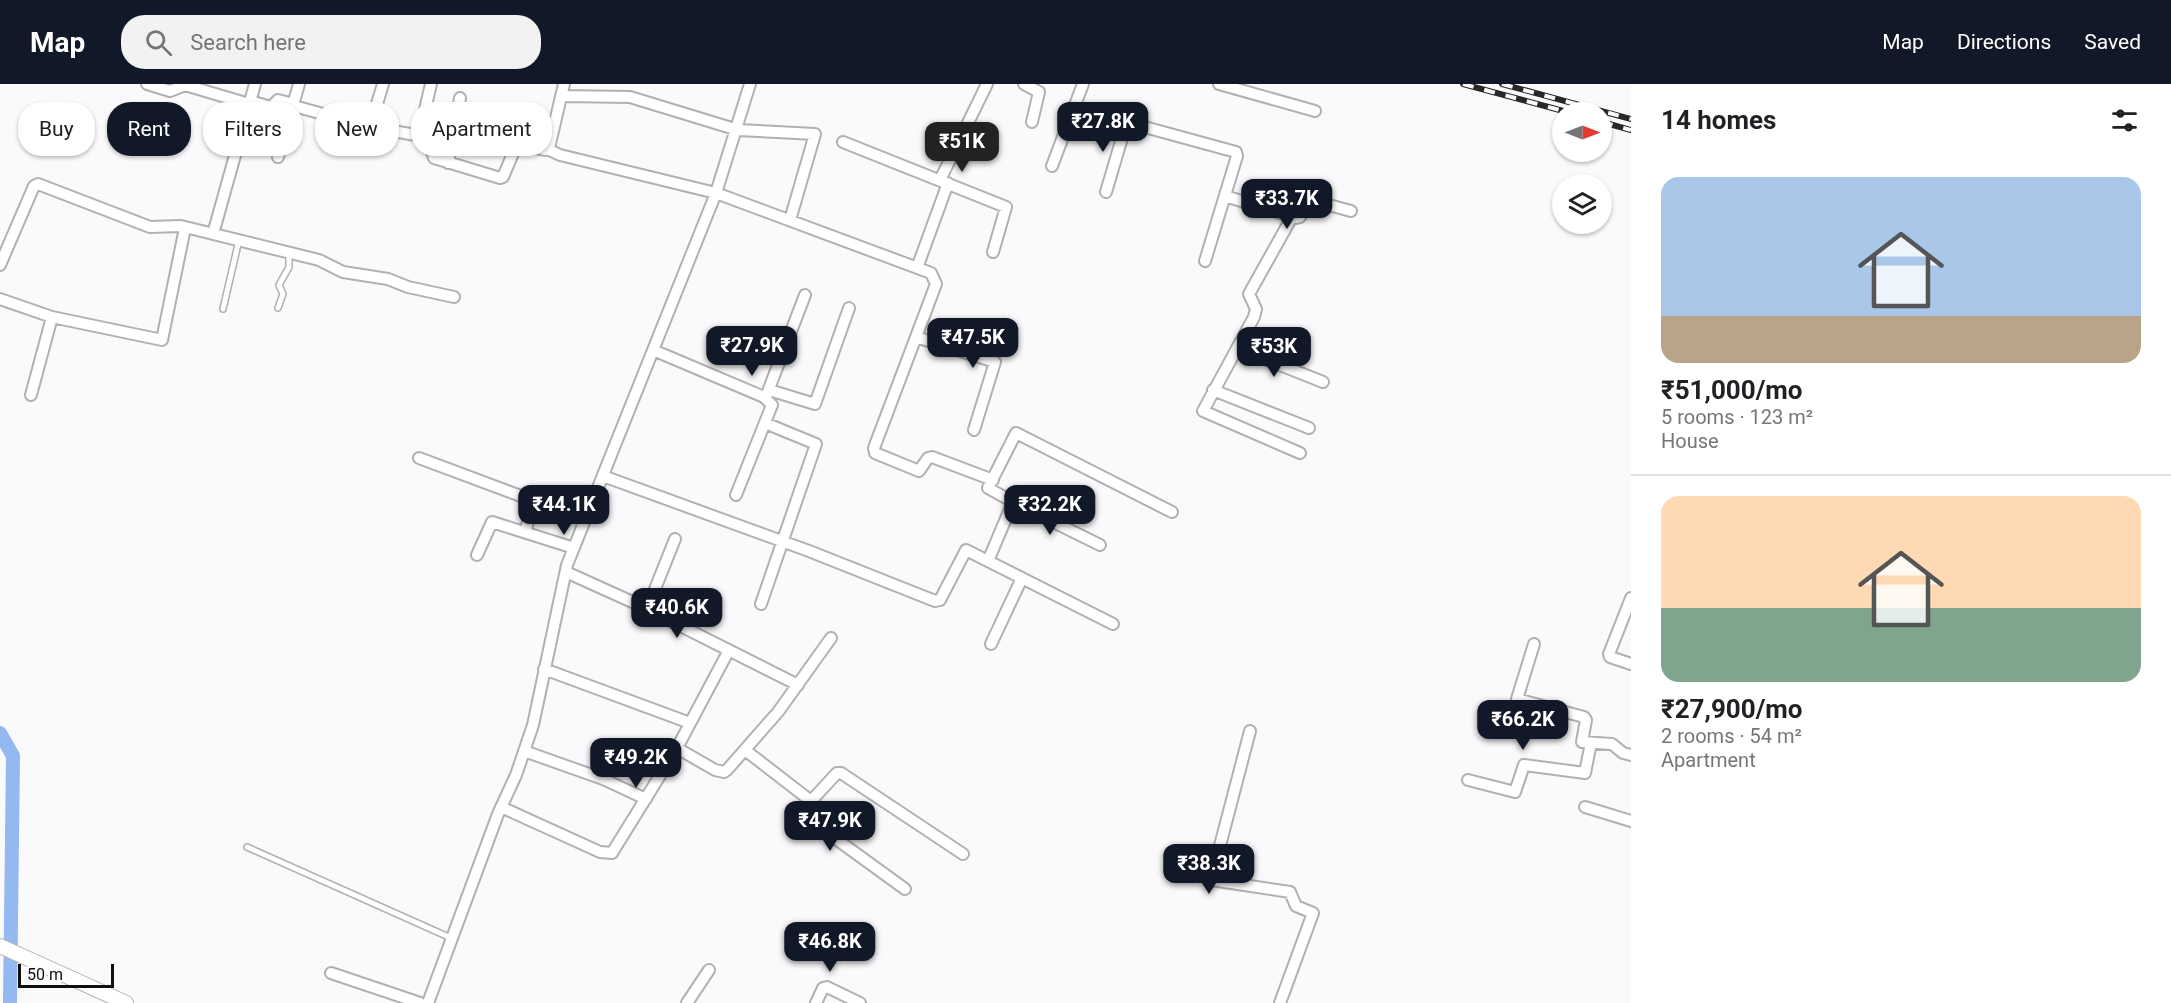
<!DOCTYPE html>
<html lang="en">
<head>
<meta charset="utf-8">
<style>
	:root { --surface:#fff; --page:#f2f2f2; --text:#202124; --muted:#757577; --line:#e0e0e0; --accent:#111827 }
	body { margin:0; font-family:Roboto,sans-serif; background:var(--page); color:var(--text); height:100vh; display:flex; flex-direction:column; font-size:22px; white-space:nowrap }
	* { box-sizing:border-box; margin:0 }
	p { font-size:20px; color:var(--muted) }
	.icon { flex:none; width:33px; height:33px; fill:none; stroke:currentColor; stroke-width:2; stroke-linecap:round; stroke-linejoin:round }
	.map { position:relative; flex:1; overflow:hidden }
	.drawer { display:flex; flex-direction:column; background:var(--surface); width:540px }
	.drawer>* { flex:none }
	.top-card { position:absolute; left:18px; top:18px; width:570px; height:54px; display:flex; gap:12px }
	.needle { width:39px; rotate:90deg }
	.fabs { position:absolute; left:1552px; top:18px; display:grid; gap:12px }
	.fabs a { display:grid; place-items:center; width:60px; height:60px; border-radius:50%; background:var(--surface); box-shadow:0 2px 4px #0004; font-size:30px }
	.scale { position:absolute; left:18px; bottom:15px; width:96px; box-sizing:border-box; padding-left:6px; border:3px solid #101011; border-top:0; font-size:16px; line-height:21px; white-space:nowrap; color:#101011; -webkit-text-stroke:4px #fafafc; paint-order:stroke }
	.price { position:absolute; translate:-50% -51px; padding:0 14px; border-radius:12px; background:var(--accent); color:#fff; font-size:20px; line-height:39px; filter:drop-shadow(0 2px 3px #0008) }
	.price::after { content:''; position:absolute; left:50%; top:36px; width:18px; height:14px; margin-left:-9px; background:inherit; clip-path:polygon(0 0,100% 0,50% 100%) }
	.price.on { background:#222; color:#fff }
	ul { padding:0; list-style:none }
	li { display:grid; align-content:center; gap:12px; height:318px; padding:0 30px }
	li+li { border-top:2px solid var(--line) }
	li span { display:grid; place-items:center; height:186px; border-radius:18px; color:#555 }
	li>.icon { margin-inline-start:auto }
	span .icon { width:108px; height:108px; fill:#fffc; stroke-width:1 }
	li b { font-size:26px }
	h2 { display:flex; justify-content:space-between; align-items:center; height:72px; padding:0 30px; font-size:26px }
	.pill { padding:0 21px; border-radius:24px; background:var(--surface); box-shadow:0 2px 4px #0004; font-size:21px; line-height:54px }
	.pill.on { background:var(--accent); color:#fff }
	header { display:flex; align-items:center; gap:36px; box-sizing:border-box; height:84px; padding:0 30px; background:var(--accent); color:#fff }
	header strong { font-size:28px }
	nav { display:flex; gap:33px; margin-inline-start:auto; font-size:21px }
	.search { width:420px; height:54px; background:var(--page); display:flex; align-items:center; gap:15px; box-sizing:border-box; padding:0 21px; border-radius:24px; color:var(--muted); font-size:22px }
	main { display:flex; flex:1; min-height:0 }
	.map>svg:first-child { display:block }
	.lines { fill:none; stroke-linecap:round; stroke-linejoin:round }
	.canal { stroke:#94b8f0; stroke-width:14 }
	.service-casing { stroke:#b1b1b2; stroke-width:8 }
	.minor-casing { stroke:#b1b1b2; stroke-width:14 }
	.tertiary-casing { stroke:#b1b1b2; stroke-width:16 }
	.service { stroke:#fff; stroke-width:5 }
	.minor { stroke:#fff; stroke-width:10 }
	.tertiary { stroke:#fff; stroke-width:14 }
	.rail-casing { stroke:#282829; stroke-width:6 }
	.rail { stroke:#fafafc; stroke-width:4; stroke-dasharray:11; stroke-linecap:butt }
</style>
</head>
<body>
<header>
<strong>Map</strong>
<div class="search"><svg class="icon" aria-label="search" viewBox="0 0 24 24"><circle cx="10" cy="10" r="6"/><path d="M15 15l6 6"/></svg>Search here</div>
<nav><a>Map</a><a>Directions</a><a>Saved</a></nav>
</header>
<main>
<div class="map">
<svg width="1631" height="919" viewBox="0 0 1631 919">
	<rect width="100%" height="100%" fill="#fafafc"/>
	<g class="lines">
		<path class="canal" d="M 0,649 L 13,672 L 10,919"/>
		<g class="service-casing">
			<path id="service" d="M 278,224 L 283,210 L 279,201 L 289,183 L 289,169
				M 223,225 L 239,156
				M 247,763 L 451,854"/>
		</g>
		<g class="minor-casing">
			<path id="minor" d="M 147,0 L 170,7 L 185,1 L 249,20
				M 1024,0 L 1039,8 L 1032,38
				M 1219,0 L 1315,27
				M 562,12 L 630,13 L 738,46 L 815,50 L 790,136
				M 250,17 L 271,23 L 278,16 L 294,20
				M 294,22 L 370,43 L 427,53 L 434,74 L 500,94 L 503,93 L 517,60 L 545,66 L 549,64 L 564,0
				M 1075,24 L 1236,68 L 1237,72 L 1205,177
				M 370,43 L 383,0
				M 419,51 L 431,0
				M 843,58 L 1006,123 L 993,168
				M 547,65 L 560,71 L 716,109 L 931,189 L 936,200 L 874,364 L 875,369 L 919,387 L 928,374 L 932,373 L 993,396
				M 278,73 L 299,0
				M 448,79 L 460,14
				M 1052,82 L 1083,0
				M 940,96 L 987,0
				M 1106,108 L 1127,37
				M 1225,112 L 1296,134 L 1300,133 L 1310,116 L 1351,127
				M 1292,133 L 1249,210 L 1256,225 L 1254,233 L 1203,327 L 1300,369
				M 213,150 L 255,0
				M 0,181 L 34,102 L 38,100 L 150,143 L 181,142 L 319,176 L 343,188 L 388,195 L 408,203 L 454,213
				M 917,184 L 948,99
				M 0,215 L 52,233
				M 916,253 L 995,278 L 974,346
				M 1237,264 L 1323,298
				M 653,266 L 764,313 L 767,310 L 805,211
				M 769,306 L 815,320 L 849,224
				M 1213,306 L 1309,344
				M 31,311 L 52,233 L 162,256 L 185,144
				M 419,374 L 585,436
				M 603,392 L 809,467 L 935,517 L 940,516 L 966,466 L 1113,540
				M 736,411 L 772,321 L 764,313
				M 1013,418 L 1100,461
				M 525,448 L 535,415
				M 477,471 L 492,438 L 574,464
				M 988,477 L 1013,418 L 988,404 L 1016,349 L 1172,428
				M 566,488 L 639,521 L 798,601
				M 1631,514 L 1609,570 L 1610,573 L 1631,580
				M 761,520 L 816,360 L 765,339
				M 647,525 L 675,455
				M 991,560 L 1022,494
				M 1534,560 L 1517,615 L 1584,633 L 1586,636 L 1582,658 L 1612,660 L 1623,669 L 1631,671
				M 544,585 L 690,639
				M 1250,647 L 1211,796 L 1290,808 L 1296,822 L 1313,829 L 1280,919
				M 677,664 L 715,686 L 724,688 L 727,686 L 778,628 L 831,554
				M 745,666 L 811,717 L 837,689 L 841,689 L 963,770
				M 524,667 L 603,695 L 646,715
				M 1468,696 L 1515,708 L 1524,681 L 1585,689 L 1591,659
				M 811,717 L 803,731 L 905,805
				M 501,723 L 600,768 L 612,769 L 677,664 L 729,566
				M 1585,723 L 1631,737
				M 331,889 L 420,919
				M 428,919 L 498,730 L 516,691 L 533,641 L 567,481 L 716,109 L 750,0
				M 687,919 L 709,886
				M 816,919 L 823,904 L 827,903 L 860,919"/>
		</g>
		<g class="tertiary-casing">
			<path id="tertiary" d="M 0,862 L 126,919"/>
		</g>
		<use href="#service" class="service"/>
		<use href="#minor" class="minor"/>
		<use href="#tertiary" class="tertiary"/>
		<g class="rail-casing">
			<path id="rail" d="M 1463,0 L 1567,28
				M 1502,0 L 1631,35
				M 1602,38 L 1631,46"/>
		</g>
		<use href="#rail" class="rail"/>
	</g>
</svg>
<div class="fabs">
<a><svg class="needle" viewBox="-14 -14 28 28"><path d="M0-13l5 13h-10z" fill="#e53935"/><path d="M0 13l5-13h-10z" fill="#757577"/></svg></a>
<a><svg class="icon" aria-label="layers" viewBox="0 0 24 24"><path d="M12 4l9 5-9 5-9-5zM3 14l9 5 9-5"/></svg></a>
</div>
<div class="scale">50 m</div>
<b class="price" style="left:1103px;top:69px">₹27.8K</b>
<b class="price on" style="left:962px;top:89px">₹51K</b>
<b class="price" style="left:1287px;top:146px">₹33.7K</b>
<b class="price" style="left:973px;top:285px">₹47.5K</b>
<b class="price" style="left:752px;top:293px">₹27.9K</b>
<b class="price" style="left:1274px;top:294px">₹53K</b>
<b class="price" style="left:564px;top:452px">₹44.1K</b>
<b class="price" style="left:1050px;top:452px">₹32.2K</b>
<b class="price" style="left:677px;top:555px">₹40.6K</b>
<b class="price" style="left:1523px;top:667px">₹66.2K</b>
<b class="price" style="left:636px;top:705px">₹49.2K</b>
<b class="price" style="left:830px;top:768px">₹47.9K</b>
<b class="price" style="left:1209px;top:811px">₹38.3K</b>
<b class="price" style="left:830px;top:889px">₹46.8K</b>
<div class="top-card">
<a class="pill">Buy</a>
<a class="pill on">Rent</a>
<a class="pill">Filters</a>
<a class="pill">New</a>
<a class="pill">Apartment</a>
</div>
</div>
<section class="drawer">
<h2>14 homes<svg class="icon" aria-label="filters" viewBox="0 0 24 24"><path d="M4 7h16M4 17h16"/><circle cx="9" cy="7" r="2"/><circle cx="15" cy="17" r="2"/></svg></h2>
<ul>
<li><span style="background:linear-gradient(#a9c7e8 75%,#b9a48a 0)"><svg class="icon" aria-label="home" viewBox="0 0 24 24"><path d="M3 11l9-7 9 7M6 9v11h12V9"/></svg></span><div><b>₹51,000/mo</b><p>5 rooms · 123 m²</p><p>House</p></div></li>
<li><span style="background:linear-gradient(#ffd9b3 60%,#7fa58c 0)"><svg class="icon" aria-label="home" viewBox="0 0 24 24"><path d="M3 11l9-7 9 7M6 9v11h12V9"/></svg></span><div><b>₹27,900/mo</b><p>2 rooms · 54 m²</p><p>Apartment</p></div></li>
</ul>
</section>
</main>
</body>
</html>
